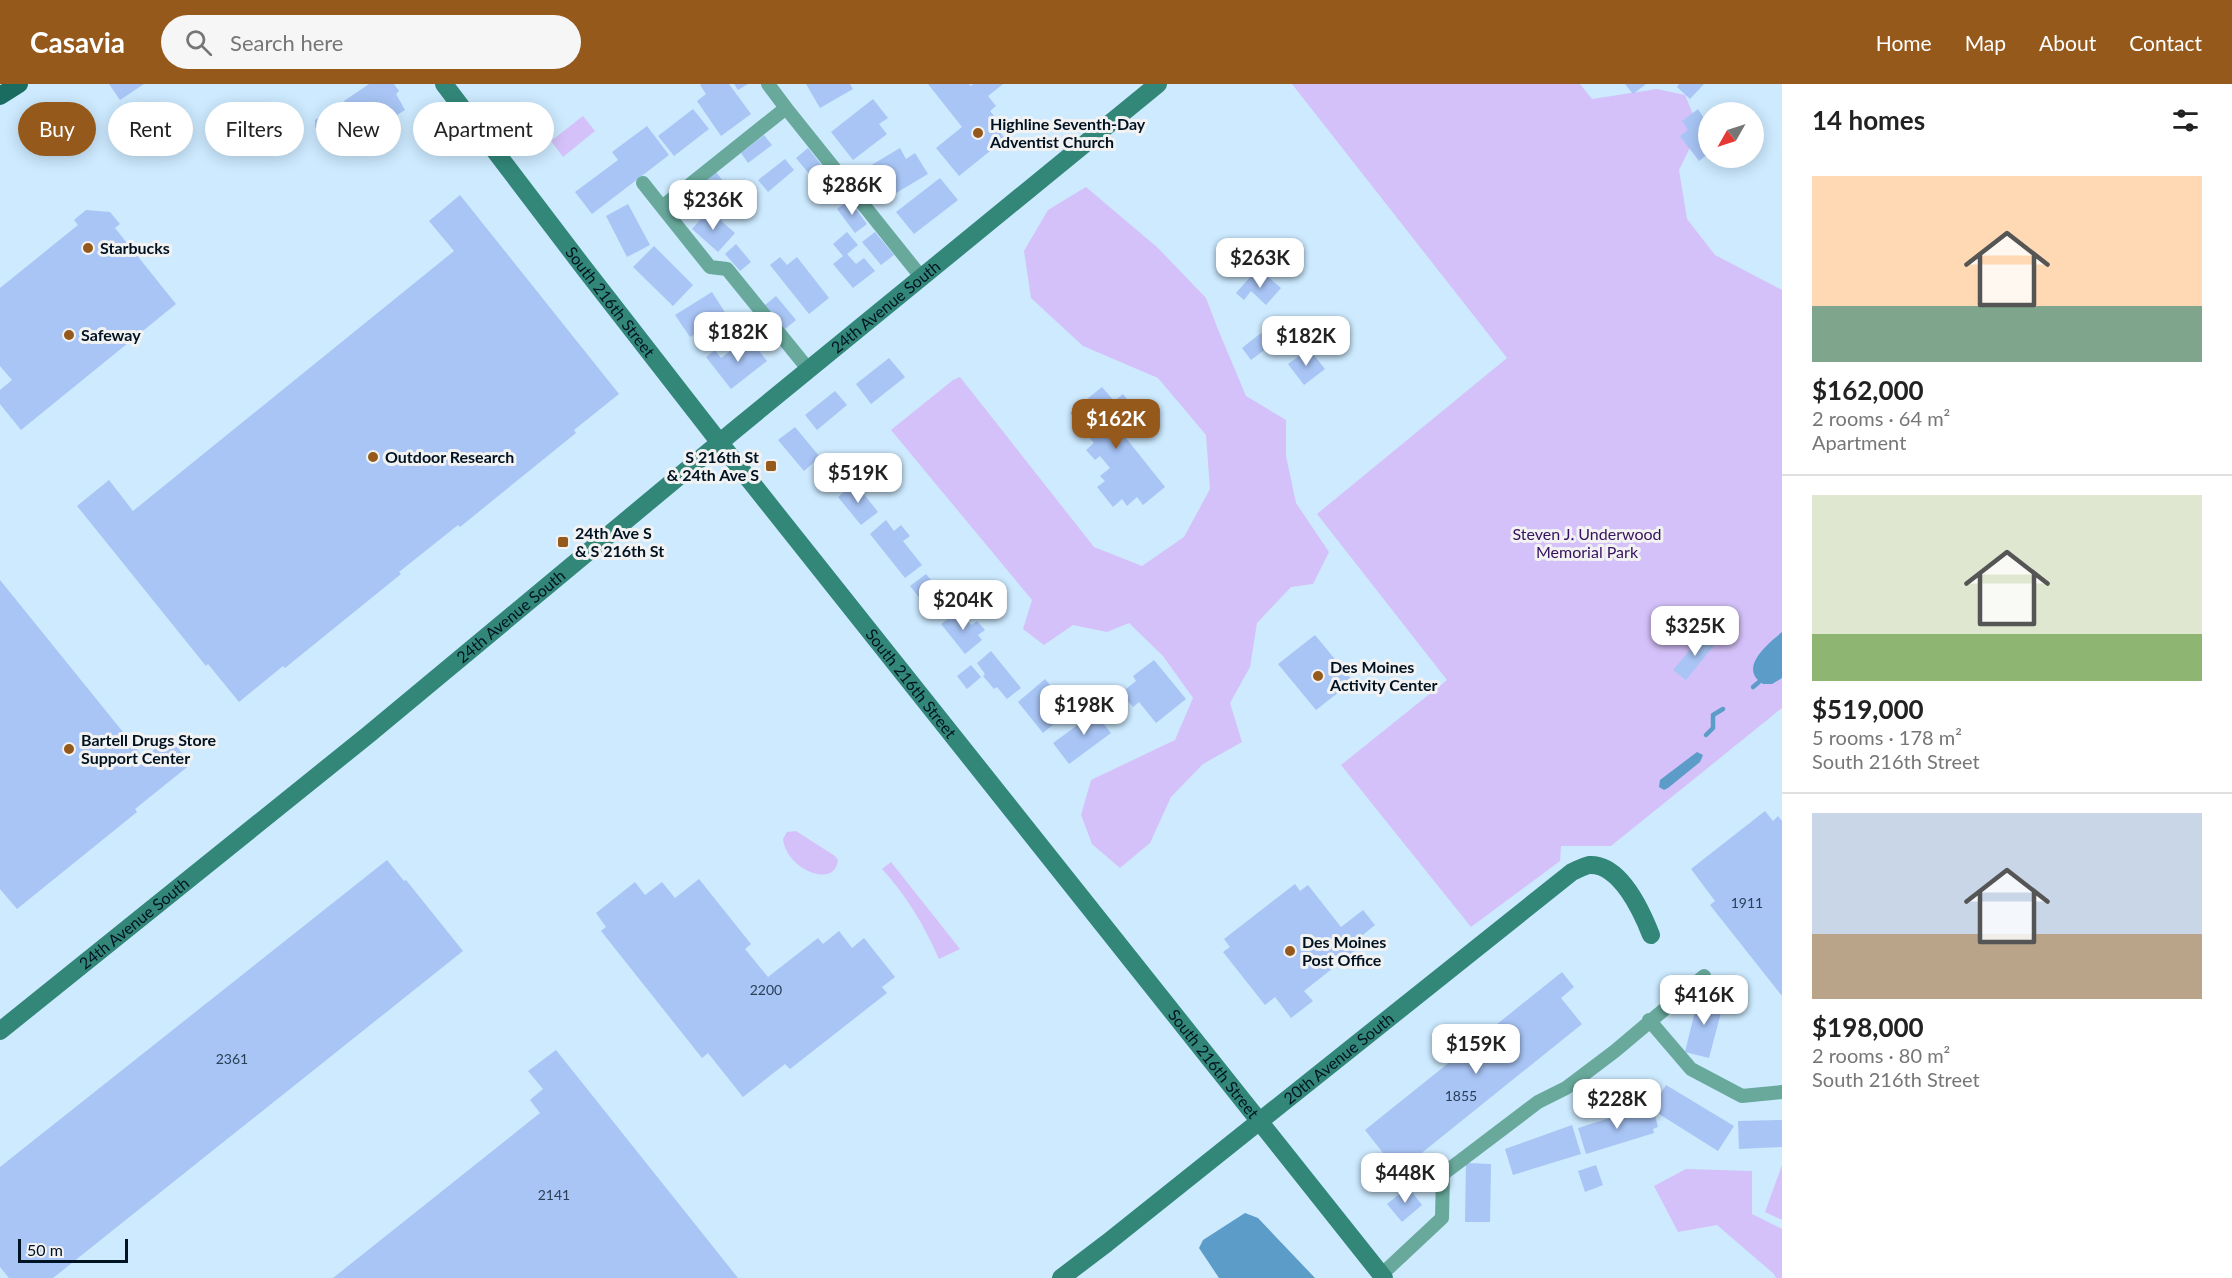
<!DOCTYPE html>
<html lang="en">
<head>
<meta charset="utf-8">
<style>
	:root { --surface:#fff; --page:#f6f6f6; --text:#222; --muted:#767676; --line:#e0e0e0; --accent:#96591c }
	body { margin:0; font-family:Lato,sans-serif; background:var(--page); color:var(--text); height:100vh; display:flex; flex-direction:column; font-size:22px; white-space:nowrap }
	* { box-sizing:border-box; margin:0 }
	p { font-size:20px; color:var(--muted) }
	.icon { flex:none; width:33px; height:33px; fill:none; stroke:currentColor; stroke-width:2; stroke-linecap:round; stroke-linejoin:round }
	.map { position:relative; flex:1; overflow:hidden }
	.side { display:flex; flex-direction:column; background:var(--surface); width:450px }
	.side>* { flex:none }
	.guide { position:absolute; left:18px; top:18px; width:570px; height:54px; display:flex; gap:12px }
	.needle { width:39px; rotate:231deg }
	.fabs { position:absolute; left:1698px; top:18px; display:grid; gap:12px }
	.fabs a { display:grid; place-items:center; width:66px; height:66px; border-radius:50%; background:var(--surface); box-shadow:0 3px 15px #0003; font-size:30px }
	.scale { position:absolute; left:18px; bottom:15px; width:110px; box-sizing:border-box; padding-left:6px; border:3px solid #001322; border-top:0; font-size:16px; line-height:21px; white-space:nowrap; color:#001322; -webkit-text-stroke:4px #f2f2f2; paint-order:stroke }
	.price { position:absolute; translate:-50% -51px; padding:0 14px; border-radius:12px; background:#fff; color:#222; font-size:20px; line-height:39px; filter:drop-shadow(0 2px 3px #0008) }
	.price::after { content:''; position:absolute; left:50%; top:36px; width:18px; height:14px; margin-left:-9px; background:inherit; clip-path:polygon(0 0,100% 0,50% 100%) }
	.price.on { background:var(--accent); color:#fff }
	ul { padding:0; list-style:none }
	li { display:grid; align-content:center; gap:12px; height:318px; padding:0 30px }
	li+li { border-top:2px solid var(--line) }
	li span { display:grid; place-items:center; height:186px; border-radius:0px; color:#555 }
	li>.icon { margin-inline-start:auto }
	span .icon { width:108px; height:108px; fill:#fffc; stroke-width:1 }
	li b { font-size:26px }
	h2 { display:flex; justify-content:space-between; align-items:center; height:72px; padding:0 30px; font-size:26px }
	.pill { padding:0 21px; border-radius:27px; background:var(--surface); box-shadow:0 3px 15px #0003; font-size:21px; line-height:54px }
	.pill.on { background:var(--accent); color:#fff }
	header { display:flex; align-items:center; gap:36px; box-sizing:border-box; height:84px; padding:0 30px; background:var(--accent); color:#fff }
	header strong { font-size:28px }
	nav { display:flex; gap:33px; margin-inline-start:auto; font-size:21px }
	.search { width:420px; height:54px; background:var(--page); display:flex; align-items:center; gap:15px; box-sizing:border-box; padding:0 21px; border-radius:33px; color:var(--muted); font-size:22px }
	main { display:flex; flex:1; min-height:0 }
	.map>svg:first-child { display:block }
	.green { fill:#d4c1f9 }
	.water { fill:#5b9cc9 }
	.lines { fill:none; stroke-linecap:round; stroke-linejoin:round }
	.stream { stroke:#5b9cc9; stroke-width:4.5 }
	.building { fill:#a8c5f5 }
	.street { stroke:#68a99c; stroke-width:14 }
	.secondary { stroke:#328779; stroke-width:18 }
	.primary { stroke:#196c5f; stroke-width:18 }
	.poi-dot { fill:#96591c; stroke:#f2f2f2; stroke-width:2 }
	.labels { text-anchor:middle; stroke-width:6; stroke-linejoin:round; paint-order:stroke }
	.number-label { font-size:14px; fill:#2a4057 }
	.poi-label { font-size:16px; font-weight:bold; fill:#001322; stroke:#f2f2f2; text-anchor:start }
	.street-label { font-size:16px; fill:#001322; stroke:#f2f2f2 }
	.park-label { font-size:16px; fill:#36125e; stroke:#f2f2f2 }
</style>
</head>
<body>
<header>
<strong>Casavia</strong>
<div class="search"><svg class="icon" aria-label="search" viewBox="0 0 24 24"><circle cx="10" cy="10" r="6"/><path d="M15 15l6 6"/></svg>Search here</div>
<nav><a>Home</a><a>Map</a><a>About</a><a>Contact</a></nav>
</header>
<main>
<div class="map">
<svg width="1782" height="1194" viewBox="0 0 1782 1194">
	<rect width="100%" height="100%" fill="#cdeaff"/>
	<path class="green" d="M 1292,0 L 1580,0 L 1592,15 L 1657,5 L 1685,11 L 1699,45 L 1679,86 L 1687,135 L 1715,171 L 1782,206 L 1782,624 L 1611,762 L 1561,762 L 1560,777 L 1471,843 L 1341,681 L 1447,596 L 1317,430 L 1507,274 Z
		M 583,32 L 595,47 L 563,73 L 551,57 Z
		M 1086,103 L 1158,164 L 1206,214 L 1217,243 L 1246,312 L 1286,336 L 1286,372 L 1296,419 L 1329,468 L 1313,500 L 1291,503 L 1257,539 L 1250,583 L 1230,619 L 1242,658 L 1203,680 L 1171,713 L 1150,759 L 1120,784 L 1092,760 L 1081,731 L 1091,696 L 1175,656 L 1193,614 L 1163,572 L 1129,539 L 1107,548 L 1073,541 L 1044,561 L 1023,545 L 1032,516 L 891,346 L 953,296 L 960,293 L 1094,463 L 1142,482 L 1184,453 L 1210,405 L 1206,351 L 1158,294 L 1083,262 L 1031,214 L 1024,167 L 1048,126 Z
		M 796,747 L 835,772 L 838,776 C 835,806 786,785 783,755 L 787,748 Z
		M 891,778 L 960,865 L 939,875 C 924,841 907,812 882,785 Z
		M 1782,1081 L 1782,1136 L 1765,1128 Z
		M 1686,1085 L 1752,1087 L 1752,1130 L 1782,1145 L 1782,1194 L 1776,1194 L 1774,1190 L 1717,1141 L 1678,1148 L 1654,1102 Z"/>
	<path class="water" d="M 728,242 L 735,251 L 717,265 L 710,257 Z
		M 1782,548 L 1782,594 L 1772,600 L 1763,600 C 1737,584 1769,559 1782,548 Z
		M 1697,668 L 1703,671 L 1700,678 L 1668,704 L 1664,706 L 1659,703 L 1660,696 Z
		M 1245,1129 L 1258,1134 L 1315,1194 L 1219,1194 L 1199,1164 L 1203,1156 Z"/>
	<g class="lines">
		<path class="stream" d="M 1753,603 L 1759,598
			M 1706,651 L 1713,644 L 1713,631 L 1723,625"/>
	</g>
	<path class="building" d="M 109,0 L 144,0 L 120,16 Z
		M 369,0 L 394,0 L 399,7 L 396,10 L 405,26 L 370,48 L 363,39 L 359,41 L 344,17 Z
		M 702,0 L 729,0 L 751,30 L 721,52 L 697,17 L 706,10 L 700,1 Z
		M 734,0 L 748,0 L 738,6 Z
		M 806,0 L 850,0 L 853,5 L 820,24 Z
		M 928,0 L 969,0 L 971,2 L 973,0 L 1003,0 L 988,12 L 996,22 L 990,27 L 994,32 L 990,35 L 1005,55 L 959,92 L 936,64 L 962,43 Z
		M 1625,0 L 1646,0 L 1633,10 Z
		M 1679,0 L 1704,0 L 1690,15 L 1677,3 Z
		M 873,15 L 888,34 L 879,40 L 887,50 L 853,76 L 831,48 Z
		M 693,25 L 709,45 L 674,72 L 658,52 Z
		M 1698,25 L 1708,40 L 1708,70 L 1699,77 L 1680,52 L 1688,46 L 1682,37 Z
		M 342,26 L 359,53 L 338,68 L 325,47 L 320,50 L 315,43 L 315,36 L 323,31 L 328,35 Z
		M 647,42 L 669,71 L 592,130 L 575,108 L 618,76 L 612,68 Z
		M 764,51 L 772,61 L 748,79 L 741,69 Z
		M 808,64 L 827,88 L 815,97 L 796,74 Z
		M 900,64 L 906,75 L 915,69 L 928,90 L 881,118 L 863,86 Z
		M 785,75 L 794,86 L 768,108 L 758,96 Z
		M 716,88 L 724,98 L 702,118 L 693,108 Z
		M 940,94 L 958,116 L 914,150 L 896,128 Z
		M 460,111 L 619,310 L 574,346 L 576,349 L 460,443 L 458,441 L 399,488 L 401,490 L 285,584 L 283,582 L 239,618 L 208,580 L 206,582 L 77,422 L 109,396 L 133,427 L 454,167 L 429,137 Z
		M 849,116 L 867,140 L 855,149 L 837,125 Z
		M 628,120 L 650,161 L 627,173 L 606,132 Z
		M 86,126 L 110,128 L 120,140 L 115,144 L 176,220 L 21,346 L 0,320 L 0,306 L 12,296 L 0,282 L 0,204 L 78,141 L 74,136 Z
		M 709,126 L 735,149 L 718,168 L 692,145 Z
		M 847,148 L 858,161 L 847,170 L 856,180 L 864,174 L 875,187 L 853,204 L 833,180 L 843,172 L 833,160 Z
		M 875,148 L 894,171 L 881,181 L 862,158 Z
		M 736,160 L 751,178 L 740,187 L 725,170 Z
		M 654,162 L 693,201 L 673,222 L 633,183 Z
		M 780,173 L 787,181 L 797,173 L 829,214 L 809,230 L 770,181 Z
		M 1266,191 L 1281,204 L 1266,221 L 1251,207 L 1244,216 L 1236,209 L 1251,192 L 1259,199 Z
		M 712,208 L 726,230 L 690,253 L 675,231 Z
		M 776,212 L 796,236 L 785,245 L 765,221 Z
		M 1261,249 L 1271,261 L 1251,276 L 1242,264 Z
		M 748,253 L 767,277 L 731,305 L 706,273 L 715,266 L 721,274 Z
		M 1309,265 L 1325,285 L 1304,301 L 1288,280 Z
		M 889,274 L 905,293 L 871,320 L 856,300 Z
		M 1102,303 L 1114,317 L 1123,310 L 1134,324 L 1124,332 L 1132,342 L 1122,349 L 1165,403 L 1143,421 L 1137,413 L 1127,422 L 1122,415 L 1113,423 L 1097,403 L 1105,397 L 1100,392 L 1110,384 L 1100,372 L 1095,376 L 1086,366 L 1094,359 L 1070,329 Z
		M 835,307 L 847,321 L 817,346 L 805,331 Z
		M 795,343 L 820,373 L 804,387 L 778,356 Z
		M 855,399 L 878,428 L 861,441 L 838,413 Z
		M 886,436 L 894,447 L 901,441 L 910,452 L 903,457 L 922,481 L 905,494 L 870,450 Z
		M 926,490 L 941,508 L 946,504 L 954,515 L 933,531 L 910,502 Z
		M 0,496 L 144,674 L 169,653 L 191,680 L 135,725 L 137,728 L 17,825 L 0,805 Z
		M 959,526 L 971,541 L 977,537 L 985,546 L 978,551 L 982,556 L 965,570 L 941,540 Z
		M 1704,549 L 1716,559 L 1686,596 L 1673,586 Z
		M 1315,551 L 1353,597 L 1316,626 L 1278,580 Z
		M 991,567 L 1021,604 L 1007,615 L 997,603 L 994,605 L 983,592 L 985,590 L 977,579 Z
		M 1154,576 L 1186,615 L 1156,639 L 1139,618 L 1133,623 L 1121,609 L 1136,597 L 1133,592 Z
		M 971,581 L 981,593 L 967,605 L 957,592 Z
		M 1045,595 L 1071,626 L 1043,649 L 1018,618 Z
		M 1104,622 L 1111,633 L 1103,639 L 1111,649 L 1069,680 L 1053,659 Z
		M 1765,727 L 1773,737 L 1778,732 L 1782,737 L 1782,912 L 1710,821 L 1715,817 L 1691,785 Z
		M 387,776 L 404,797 L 406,796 L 463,867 L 53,1194 L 9,1194 L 0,1183 L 0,1083 Z
		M 699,795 L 751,860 L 745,865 L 768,893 L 818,854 L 823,860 L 839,847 L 852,864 L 864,854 L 895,893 L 882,903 L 887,909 L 790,985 L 785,980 L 743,1013 L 708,969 L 702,974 L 601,847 L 606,843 L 596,829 L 635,798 L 645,811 L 662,798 L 675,814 Z
		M 1295,800 L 1300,807 L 1308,801 L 1341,843 L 1363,826 L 1375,841 L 1353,859 L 1357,865 L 1304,907 L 1313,917 L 1291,934 L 1275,913 L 1265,921 L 1223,868 L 1230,863 L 1224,855 Z
		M 1562,888 L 1574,903 L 1561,914 L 1582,940 L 1398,1088 L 1365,1046 Z
		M 1699,911 L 1724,917 L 1709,974 L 1685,968 Z
		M 556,966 L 738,1194 L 333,1194 L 540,1029 L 530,1016 L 543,1005 L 528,987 Z
		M 1666,1001 L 1734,1042 L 1718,1067 L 1651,1025 Z
		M 1645,1023 L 1648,1034 L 1655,1032 L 1658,1043 L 1653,1045 L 1654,1049 L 1586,1070 L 1578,1044 Z
		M 1782,1036 L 1782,1063 L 1739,1065 L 1738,1037 Z
		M 1572,1041 L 1581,1070 L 1513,1091 L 1505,1065 Z
		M 1466,1079 L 1491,1080 L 1490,1138 L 1465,1138 Z
		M 1596,1081 L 1603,1101 L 1585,1108 L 1578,1087 Z
		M 1408,1103 L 1422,1121 L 1402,1138 L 1387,1120 Z"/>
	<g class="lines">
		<path class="street" d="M 768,0 L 786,24
			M 643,99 L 662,123
			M 809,286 L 727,185 L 710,183 L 662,123 L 786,24 L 922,194
			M 1649,936 L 1691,985 L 1742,1012 L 1782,1008
			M 1381,1191 L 1442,1134 L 1443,1090 L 1538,1018 L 1566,1004 L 1615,967 L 1704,892"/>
		<g class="secondary">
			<path id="s1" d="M 444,0 L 584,184 L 720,359 L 1384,1194"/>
			<path id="s2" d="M 0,947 L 368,651 L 736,345 L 1158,0"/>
			<path id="s3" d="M 1061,1194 L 1107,1159 L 1572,788 C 1577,786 1584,782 1589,781 C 1620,779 1642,828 1651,851"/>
		</g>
		<path class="primary" d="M 0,12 L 19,0"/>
	</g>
	<g class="poi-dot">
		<circle cx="978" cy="49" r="6"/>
		<circle cx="88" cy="164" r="6"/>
		<circle cx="69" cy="251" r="6"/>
		<circle cx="373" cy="373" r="6"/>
		<rect x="765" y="376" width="12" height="12" rx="3"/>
		<rect x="557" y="452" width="12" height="12" rx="3"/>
		<circle cx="1318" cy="592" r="6"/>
		<circle cx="69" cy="665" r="6"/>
		<circle cx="1290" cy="867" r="6"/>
	</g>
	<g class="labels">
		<g class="number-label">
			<text x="1747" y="824">1911</text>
			<text x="766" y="911">2200</text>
			<text x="232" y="980">2361</text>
			<text x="1461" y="1017">1855</text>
			<text x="554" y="1116">2141</text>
		</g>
		<g class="poi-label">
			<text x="990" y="46">Highline Seventh-Day<tspan x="990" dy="18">Adventist Church</tspan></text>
			<text x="100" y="170">Starbucks</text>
			<text x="81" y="257">Safeway</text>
			<text x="385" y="379">Outdoor Research</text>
			<text x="759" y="379" text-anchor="end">S 216th St<tspan x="759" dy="18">&amp; 24th Ave S</tspan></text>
			<text x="575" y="455">24th Ave S<tspan x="575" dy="18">&amp; S 216th St</tspan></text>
			<text x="1330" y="589">Des Moines<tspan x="1330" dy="18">Activity Center</tspan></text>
			<text x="81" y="662">Bartell Drugs Store<tspan x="81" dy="18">Support Center</tspan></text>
			<text x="1302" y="864">Des Moines<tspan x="1302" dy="18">Post Office</tspan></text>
		</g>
		<g class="street-label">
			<text dy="6" stroke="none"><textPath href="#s1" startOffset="274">South 216th Street</textPath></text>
			<text dy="6" stroke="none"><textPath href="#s2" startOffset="1144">24th Avenue South</textPath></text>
			<text dy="6" stroke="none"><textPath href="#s2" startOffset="658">24th Avenue South</textPath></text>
			<text dy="6" stroke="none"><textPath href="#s1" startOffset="760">South 216th Street</textPath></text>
			<text dy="6" stroke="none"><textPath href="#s2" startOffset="172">24th Avenue South</textPath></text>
			<text dy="6" stroke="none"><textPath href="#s3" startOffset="354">20th Avenue South</textPath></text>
			<text dy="6" stroke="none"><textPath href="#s1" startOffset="1246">South 216th Street</textPath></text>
		</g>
		<g class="park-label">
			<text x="1587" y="456">Steven J. Underwood<tspan x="1587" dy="18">Memorial Park</tspan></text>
		</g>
	</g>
</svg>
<div class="fabs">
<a><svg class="needle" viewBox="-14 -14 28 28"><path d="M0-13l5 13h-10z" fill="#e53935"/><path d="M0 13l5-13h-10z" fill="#767676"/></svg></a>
</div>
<div class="scale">50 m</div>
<b class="price" style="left:852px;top:132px">$286K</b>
<b class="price" style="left:713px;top:147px">$236K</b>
<b class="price" style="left:1260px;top:205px">$263K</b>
<b class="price" style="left:738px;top:279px">$182K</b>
<b class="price" style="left:1306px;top:283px">$182K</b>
<b class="price on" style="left:1116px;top:366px">$162K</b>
<b class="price" style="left:858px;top:420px">$519K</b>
<b class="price" style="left:963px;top:547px">$204K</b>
<b class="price" style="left:1695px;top:573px">$325K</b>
<b class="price" style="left:1084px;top:652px">$198K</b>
<b class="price" style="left:1704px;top:942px">$416K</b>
<b class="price" style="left:1476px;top:991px">$159K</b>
<b class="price" style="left:1617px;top:1046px">$228K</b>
<b class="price" style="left:1405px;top:1120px">$448K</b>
<div class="guide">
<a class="pill on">Buy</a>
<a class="pill">Rent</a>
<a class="pill">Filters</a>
<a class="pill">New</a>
<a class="pill">Apartment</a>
</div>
</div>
<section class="side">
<h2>14 homes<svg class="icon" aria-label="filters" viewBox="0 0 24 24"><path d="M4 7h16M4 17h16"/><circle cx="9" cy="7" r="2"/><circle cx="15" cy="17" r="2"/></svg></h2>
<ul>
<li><span style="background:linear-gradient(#ffd9b3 70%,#7fa58c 0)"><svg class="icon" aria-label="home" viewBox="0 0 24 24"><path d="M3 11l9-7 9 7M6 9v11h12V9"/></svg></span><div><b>$162,000</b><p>2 rooms · 64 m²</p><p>Apartment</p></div></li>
<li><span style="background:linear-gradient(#dfe7d0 75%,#8fb573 0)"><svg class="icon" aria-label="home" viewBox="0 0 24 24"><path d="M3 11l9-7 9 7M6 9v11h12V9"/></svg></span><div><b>$519,000</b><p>5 rooms · 178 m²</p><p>South 216th Street</p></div></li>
<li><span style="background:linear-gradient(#c9d6e8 65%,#b9a48a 0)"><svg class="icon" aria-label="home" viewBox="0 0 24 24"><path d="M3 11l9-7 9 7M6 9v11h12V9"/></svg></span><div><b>$198,000</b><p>2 rooms · 80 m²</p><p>South 216th Street</p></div></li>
</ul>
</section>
</main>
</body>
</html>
